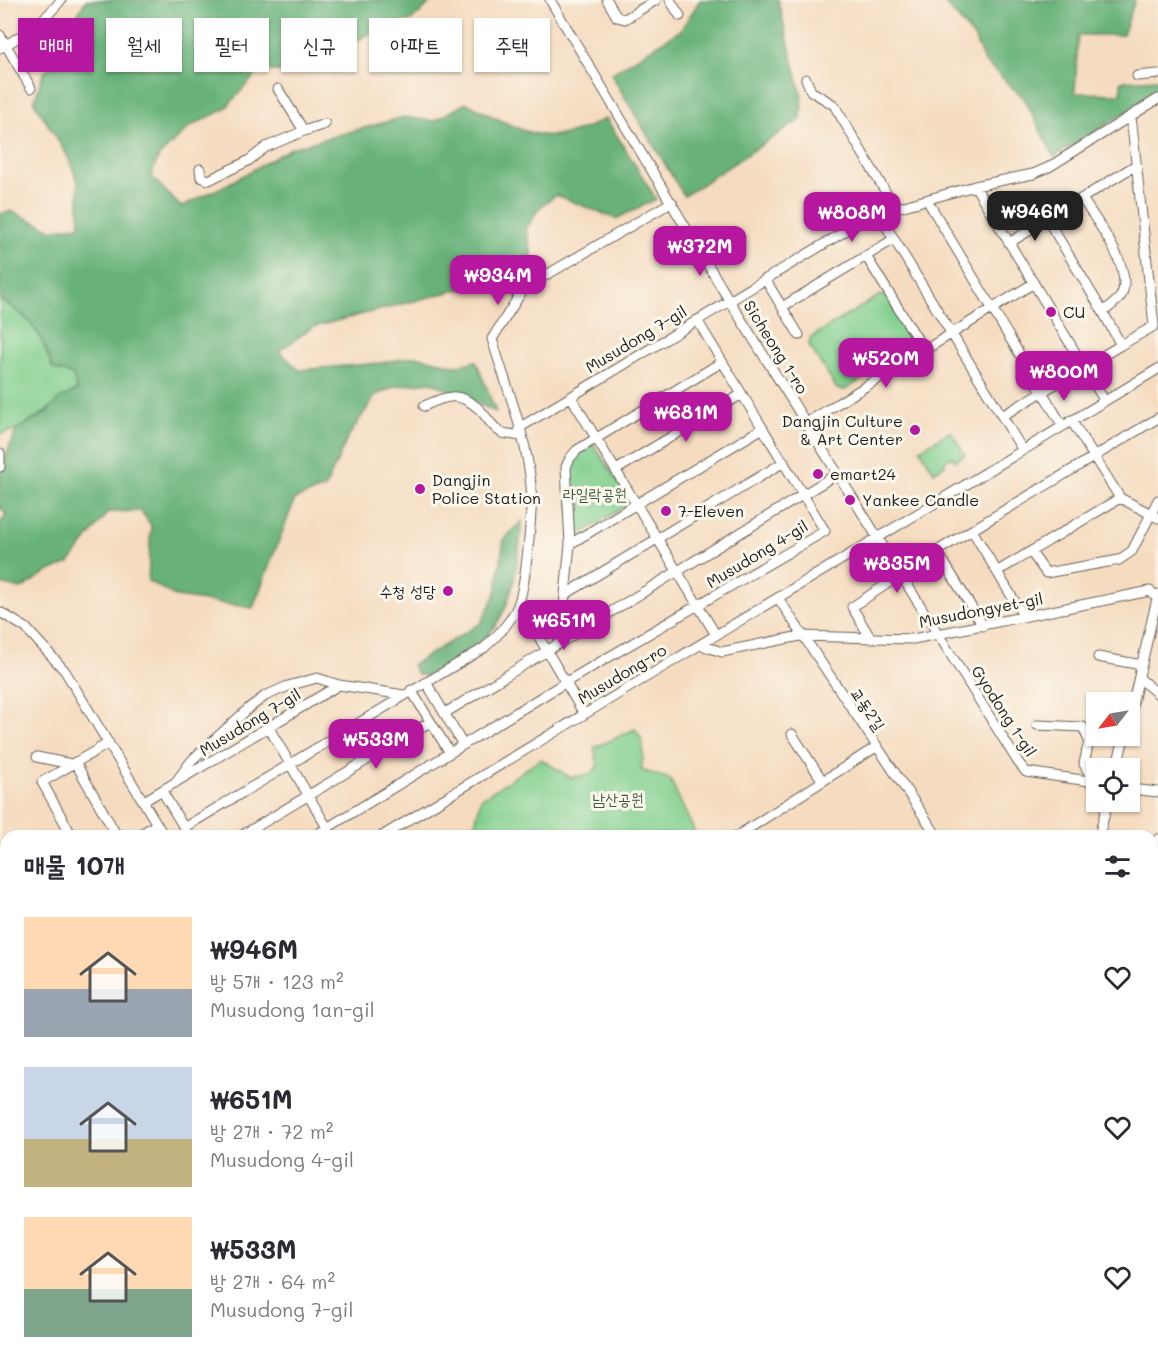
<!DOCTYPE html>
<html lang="ko">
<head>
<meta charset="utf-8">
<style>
	:root { --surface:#fff; --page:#f7f7f7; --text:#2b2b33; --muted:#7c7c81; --accent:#b5179e }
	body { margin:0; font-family:Mali,"Poor Story",sans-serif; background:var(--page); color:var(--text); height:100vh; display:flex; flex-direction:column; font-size:22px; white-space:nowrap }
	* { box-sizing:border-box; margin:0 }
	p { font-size:20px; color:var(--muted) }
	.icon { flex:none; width:33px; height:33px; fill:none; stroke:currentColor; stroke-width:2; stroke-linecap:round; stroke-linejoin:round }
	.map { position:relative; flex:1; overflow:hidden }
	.details { position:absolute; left:0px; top:830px; width:1158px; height:536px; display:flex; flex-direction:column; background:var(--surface); border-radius:18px 18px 0 0; box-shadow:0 2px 4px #0004 }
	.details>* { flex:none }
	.top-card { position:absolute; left:18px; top:18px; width:600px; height:54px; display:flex; gap:12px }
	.needle { width:39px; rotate:239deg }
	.buttons { position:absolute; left:1086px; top:692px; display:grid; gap:12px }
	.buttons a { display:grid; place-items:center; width:54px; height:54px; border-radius:0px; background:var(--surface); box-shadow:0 2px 4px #0004; font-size:30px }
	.price { position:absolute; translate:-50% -51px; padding:0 14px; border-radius:12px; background:var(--accent); color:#fff; font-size:20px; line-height:39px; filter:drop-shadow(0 2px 3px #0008) }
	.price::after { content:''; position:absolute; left:50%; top:36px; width:18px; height:14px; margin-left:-9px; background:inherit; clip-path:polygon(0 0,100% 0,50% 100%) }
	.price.current { background:#222; color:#fff }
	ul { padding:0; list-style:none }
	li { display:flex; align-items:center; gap:18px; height:150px; padding:0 24px }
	li span { display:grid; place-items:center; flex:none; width:168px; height:120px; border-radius:0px; color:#555 }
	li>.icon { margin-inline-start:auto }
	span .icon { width:72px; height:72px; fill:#fffc; stroke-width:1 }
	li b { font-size:26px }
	h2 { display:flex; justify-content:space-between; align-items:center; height:72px; padding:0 24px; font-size:26px }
	.chip { padding:0 21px; border-radius:0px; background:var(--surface); box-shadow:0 2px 4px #0004; font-size:21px; line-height:54px }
	.chip.current { background:var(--accent); color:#fff }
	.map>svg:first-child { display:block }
	.green { fill:#81cf8e; stroke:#4e7655; stroke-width:1.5 }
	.forest { fill:#68b279; stroke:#42674a; stroke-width:1.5 }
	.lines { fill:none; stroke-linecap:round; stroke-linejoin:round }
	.minor-casing { stroke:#685f55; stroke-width:11 }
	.minor { stroke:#fff; stroke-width:9 }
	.poi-dot { fill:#b5179e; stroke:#fbf7ec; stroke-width:2 }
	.labels { text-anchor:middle; stroke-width:6; stroke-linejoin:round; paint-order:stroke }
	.poi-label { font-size:16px; fill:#1c1c1c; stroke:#fbf7ec; text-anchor:start }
	.street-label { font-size:16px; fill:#1c1c1c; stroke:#fbf7ec }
	.park-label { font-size:16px; fill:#3f5b44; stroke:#fbf7ec }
</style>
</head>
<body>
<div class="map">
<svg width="1158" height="1364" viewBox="0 0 1158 1364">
	<rect width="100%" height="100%" fill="#fbf7ec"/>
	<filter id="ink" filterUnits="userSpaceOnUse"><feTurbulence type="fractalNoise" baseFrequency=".0167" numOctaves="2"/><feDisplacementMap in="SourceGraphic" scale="12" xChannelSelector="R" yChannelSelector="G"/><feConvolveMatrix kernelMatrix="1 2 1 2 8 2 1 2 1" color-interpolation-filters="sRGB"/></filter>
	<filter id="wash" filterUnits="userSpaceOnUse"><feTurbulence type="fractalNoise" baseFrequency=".008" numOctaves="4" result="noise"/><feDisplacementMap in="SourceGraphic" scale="24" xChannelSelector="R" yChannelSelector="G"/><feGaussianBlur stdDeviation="1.35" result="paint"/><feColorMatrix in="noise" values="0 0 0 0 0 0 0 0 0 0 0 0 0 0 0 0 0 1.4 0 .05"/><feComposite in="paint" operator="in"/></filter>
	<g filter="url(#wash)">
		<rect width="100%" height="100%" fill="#f5dcc0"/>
		<path class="green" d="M 880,295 L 887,296 L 912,340 L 911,348 L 845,390 L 837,389 L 809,345 L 810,338 Z
			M 0,299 C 35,321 39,330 53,369 L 74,375 L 77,391 C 49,404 33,427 0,434 Z
			M 951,431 L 965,455 L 955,461 L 952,457 L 945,461 L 945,465 L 934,472 L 920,449 Z
			M 593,444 L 630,500 L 629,504 L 573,539 L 567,467 L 571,458 Z
			M 635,729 C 646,742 644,754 641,770 L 670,779 L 695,833 L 693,835 L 472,835 L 481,799 L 541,759 L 571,778 L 592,773 L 598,765 L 594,748 Z"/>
		<path class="forest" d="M 86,0 L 433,0 L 411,21 L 391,23 L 376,29 L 309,71 L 259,71 L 225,109 L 191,126 L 159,156 L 151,176 L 181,207 L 228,184 L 291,148 L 404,117 L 434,121 L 466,103 C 523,130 545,153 606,118 L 656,199 L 616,219 L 556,195 L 539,208 L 526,229 L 535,270 L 313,327 L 279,351 L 299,370 L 381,363 L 416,356 L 456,366 L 476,361 L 496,412 L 431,382 L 396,386 L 376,395 L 348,437 L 325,488 L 295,499 L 253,608 L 177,597 L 148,581 L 151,525 L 141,511 L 108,512 L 69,563 L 45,573 L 21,589 L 0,584 L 0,524 L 6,514 L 0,508 L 0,471 L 16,430 L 47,412 L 59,399 L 77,390 L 73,375 L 53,369 C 39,331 35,321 0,299 L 0,214 L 11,211 L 51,229 L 80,226 L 78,182 L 67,155 L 34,102 L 43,74 L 59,56 L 70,27 Z
			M 700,0 L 780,0 L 778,1 L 802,97 L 801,119 L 684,196 L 611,74 L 681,30 Z
			M 942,0 L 1135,0 L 1123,35 L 1078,35 L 1075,93 L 1121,94 L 1121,81 L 1158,79 L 1158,93 L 1054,157 L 1024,98 L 984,61 L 974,37 Z
			M 522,521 C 518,563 514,617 478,644 C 461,656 443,665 426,676 L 417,674 L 412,665 L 481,623 L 496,593 L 504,539 Z"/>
	</g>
	<g filter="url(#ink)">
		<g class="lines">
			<g class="minor-casing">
				<path id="minor" d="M 550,0 L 729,300 L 1018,762 L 1026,772 L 1096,782
					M 607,0 L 617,17 L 625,19 L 656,0
					M 670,0 L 680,16
					M 0,35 L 31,88
					M 0,48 C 24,35 44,22 61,0
					M 1137,76 L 1158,74
					M 806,79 L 811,91 L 834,105 L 895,208
					M 278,89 L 304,131 L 325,124
					M 200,169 L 201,177 L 209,180 L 248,161 L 266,147 L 304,131
					M 975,186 L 1104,400
					M 1082,198 C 1096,222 1135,268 1121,296 C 1117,302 1109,307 1103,312 L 1121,345 L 1154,326 L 1131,116
					M 927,200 L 1062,425
					M 878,213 L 1022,449
					M 1047,219 L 1103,312
					M 1009,243 L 1136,165
					M 866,256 L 924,350
					M 765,279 L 799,335
					M 782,307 L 894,239
					M 571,397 L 716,635
					M 424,406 C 446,396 458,391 478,408 C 487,416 491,427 502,433 L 521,436
					M 1002,416 L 1121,345
					M 1071,420 L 1120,498 L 1151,514 L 1158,500
					M 806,423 L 1034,283
					M 519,428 L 872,215 L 975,186 L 1033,174 L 1049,167 L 1158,99
					M 0,453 L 0,467
					M 616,470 L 742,394
					M 972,530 L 1024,617
					M 570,544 L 763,428
					M 937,551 L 983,626
					M 1031,552 L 1046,573 L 1119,560 L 1132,551 L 1151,514 L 1158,518
					M 998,571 L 1120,498
					M 566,594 L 784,462
					M 778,598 L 937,836
					M 519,603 L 584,714
					M 0,612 L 26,628 L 65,671 L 164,836
					M 578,631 L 564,605 L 570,544 L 566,467 L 570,458 L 577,450 L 722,362
					M 871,639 L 852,607 L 937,551 L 1158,418
					M 701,645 L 722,652 L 800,636 L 913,639 L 1150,591 L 1158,598
					M 1098,657 L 1142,665
					M 1139,678 L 1158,694
					M 426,682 L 463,745
					M 411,690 L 450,753
					M 445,713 L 837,474
					M 1130,715 L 1158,594
					M 1037,725 L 1083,727 L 1089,741 L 1084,764 L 1094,782
					M 269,728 L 332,836
					M 792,734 L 822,780
					M 37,757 L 71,764
					M 75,762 L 117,836
					M 1116,768 L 1125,735
					M 175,783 L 192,760 L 249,708 L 265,696 L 288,686 L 317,678 L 339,685 L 404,695
					M 1130,789 L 1158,792
					M 162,791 L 189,836
					M 144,801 L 339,685
					M 185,827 L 484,648 C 498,635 511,622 518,605 C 526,585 533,508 531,486 C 527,436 506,386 492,339 L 524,288 L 672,202
					M 72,836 L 42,782 L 109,743
					M 138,836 L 157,824
					M 241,836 L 430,722
					M 314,836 L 566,682 L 825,531 L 697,320
					M 382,836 L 1158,369
					M 737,836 L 876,747
					M 1099,836 L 1108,801
					M 1152,846 L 1158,839
					M 0,914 L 6,918
					M 1152,939 L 1158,932
					M 1152,949 L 1158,954
					M 1152,1035 L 1158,1028
					M 0,1062 L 6,1059
					M 0,1097 L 6,1098
					M 1152,1116 L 1158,1122
					M 1152,1224 L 1158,1212
					M 1152,1280 L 1158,1268
					M 0,1291 L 6,1283
					M 1152,1314 L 1158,1317
					M 136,1359 L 144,1364
					M 268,1359 L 277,1364
					M 712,1359 L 725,1364
					M 870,1359 L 873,1364
					M 1078,1359 L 1085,1364
					M 531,1361 L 533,1359
					M 92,1362 L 93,1359
					M 657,1363 L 659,1359
					M 207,1364 L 210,1359
					M 349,1364 L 353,1359
					M 496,1364 L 498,1359
					M 627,1364 L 630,1359
					M 692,1364 L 695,1359
					M 755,1364 L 760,1359
					M 851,1364 L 859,1359
					M 1108,1364 L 1110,1359"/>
			</g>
			<use href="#minor" class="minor"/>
		</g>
	</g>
	<g class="poi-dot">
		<circle cx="1051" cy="312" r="6"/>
		<circle cx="915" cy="430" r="6"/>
		<circle cx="818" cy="474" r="6"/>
		<circle cx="420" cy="489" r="6"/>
		<circle cx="850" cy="500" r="6"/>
		<circle cx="666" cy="511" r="6"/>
		<circle cx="448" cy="591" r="6"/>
	</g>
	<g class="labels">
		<g class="poi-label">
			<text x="1063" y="318">CU</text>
			<text x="903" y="427" text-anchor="end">Dangjin Culture<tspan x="903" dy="18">&amp; Art Center</tspan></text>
			<text x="830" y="480">emart24</text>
			<text x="432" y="486">Dangjin<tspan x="432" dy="18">Police Station</tspan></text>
			<text x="862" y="506">Yankee Candle</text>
			<text x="678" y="517">7-Eleven</text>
			<text x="436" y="597" text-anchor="end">수청 성당</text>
		</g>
		<g class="street-label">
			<text transform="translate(636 339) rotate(-31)" y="6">Musudong 7-gil</text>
			<text transform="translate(776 347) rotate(58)" y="6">Sicheong 1-ro</text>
			<text transform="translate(757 554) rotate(-31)" y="6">Musudong 4-gil</text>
			<text transform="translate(981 610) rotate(-11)" y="6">Musudongyet-gil</text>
			<text transform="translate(622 674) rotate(-31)" y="6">Musudong-ro</text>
			<text transform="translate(868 709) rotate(56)" y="6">교동2길</text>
			<text transform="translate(1004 711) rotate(57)" y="6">Gyodong 1-gil</text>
			<text transform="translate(250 722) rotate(-31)" y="6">Musudong 7-gil</text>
		</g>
		<g class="park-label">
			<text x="595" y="500">라일락공원</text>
			<text x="618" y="805">남산공원</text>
		</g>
	</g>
</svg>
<div class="buttons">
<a><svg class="needle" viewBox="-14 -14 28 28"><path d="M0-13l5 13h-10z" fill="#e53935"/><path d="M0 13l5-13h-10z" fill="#7c7c81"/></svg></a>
<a><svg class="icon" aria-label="locate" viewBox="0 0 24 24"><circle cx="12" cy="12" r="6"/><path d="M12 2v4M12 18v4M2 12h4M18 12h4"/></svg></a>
</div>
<b class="price current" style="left:1035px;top:242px">₩946M</b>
<b class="price" style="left:852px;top:243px">₩808M</b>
<b class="price" style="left:700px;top:277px">₩372M</b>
<b class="price" style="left:498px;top:306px">₩934M</b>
<b class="price" style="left:886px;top:389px">₩520M</b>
<b class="price" style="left:1064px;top:402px">₩800M</b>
<b class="price" style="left:686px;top:443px">₩681M</b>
<b class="price" style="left:897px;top:594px">₩835M</b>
<b class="price" style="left:564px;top:651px">₩651M</b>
<b class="price" style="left:376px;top:770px">₩533M</b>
<div class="top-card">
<a class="chip current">매매</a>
<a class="chip">월세</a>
<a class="chip">필터</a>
<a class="chip">신규</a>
<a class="chip">아파트</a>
<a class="chip">주택</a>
</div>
<section class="details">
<h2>매물 10개<svg class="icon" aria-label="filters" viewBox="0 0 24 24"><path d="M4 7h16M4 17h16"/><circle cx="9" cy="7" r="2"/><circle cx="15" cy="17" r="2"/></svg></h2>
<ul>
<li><span style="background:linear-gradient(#ffd9b3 60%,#9aa5b1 0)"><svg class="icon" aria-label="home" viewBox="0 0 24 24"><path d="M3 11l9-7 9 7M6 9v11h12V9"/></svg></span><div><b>₩946M</b><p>방 5개 · 123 m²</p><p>Musudong 1an-gil</p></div><svg class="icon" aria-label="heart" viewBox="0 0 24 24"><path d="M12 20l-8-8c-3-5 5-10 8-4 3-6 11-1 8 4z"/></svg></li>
<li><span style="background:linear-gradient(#c9d6e8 60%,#c2b280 0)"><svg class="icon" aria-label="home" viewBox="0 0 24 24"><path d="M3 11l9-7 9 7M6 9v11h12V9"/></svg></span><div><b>₩651M</b><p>방 2개 · 72 m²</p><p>Musudong 4-gil</p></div><svg class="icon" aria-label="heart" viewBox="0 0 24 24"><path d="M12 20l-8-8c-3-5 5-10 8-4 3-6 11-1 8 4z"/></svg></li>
<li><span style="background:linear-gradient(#ffd9b3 60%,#7fa58c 0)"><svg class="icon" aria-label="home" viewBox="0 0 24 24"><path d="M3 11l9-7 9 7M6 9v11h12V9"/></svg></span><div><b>₩533M</b><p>방 2개 · 64 m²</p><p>Musudong 7-gil</p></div><svg class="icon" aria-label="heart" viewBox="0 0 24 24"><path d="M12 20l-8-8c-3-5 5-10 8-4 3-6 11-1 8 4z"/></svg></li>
</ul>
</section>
</div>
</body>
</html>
